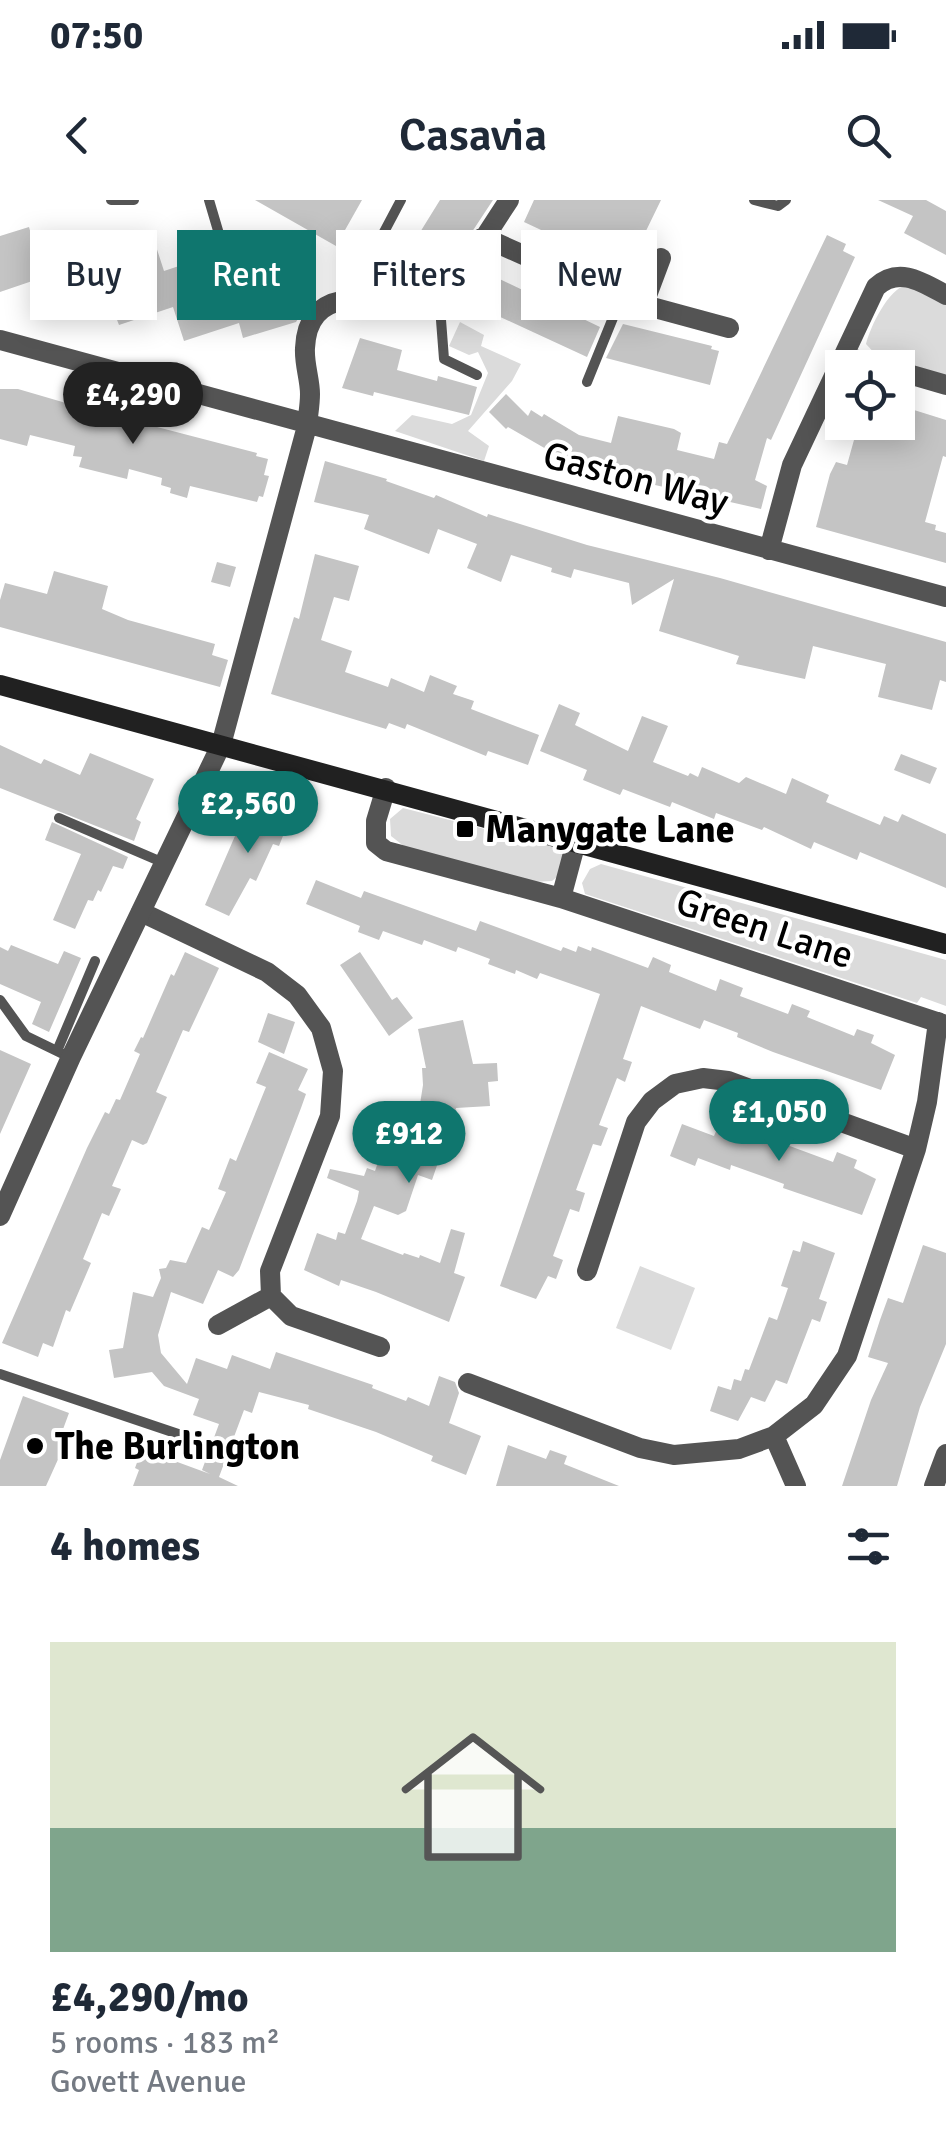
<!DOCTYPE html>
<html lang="en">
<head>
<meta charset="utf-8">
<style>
	:root { --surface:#fff; --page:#f2f2f3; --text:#1f2937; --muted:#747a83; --accent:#0f766e }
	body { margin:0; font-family:Signika,sans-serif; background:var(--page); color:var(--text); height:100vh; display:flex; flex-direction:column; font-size:38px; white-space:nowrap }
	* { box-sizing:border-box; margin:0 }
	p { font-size:32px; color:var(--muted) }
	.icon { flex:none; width:55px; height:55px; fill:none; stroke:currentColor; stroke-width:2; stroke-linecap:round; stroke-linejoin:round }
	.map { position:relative; height:1286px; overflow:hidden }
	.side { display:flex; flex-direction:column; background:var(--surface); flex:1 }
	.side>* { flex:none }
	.top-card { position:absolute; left:30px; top:30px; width:888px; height:90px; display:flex; gap:20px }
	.fabs { position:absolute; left:825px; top:150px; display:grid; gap:20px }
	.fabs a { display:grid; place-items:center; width:90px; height:90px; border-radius:0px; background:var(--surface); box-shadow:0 5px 25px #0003; font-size:50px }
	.price { position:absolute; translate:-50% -85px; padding:0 22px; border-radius:35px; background:var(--accent); color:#fff; font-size:32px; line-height:65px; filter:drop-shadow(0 2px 5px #0008) }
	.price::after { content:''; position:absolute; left:50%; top:60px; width:30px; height:22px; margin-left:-15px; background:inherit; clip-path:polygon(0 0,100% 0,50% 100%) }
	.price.current { background:#222; color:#fff }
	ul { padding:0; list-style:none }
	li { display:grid; align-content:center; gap:20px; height:530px; padding:0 50px }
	li span { display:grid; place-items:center; height:310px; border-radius:0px; color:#555 }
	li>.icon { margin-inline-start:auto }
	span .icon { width:180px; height:180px; fill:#fffc; stroke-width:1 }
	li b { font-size:42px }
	h2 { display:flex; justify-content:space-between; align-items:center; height:120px; padding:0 50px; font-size:42px }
	.chip { padding:0 35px; border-radius:0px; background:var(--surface); box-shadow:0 5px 25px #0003; font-size:35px; line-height:90px }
	.chip.current { background:var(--accent); color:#fff }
	.status { display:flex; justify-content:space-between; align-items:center; height:70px; padding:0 50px; background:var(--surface); direction:ltr }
	.status svg { height:28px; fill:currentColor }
	header { display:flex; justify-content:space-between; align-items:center; height:130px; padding:0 50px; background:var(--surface); font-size:45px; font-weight:600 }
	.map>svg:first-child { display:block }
	.green { fill:#dbdbdb }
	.building { fill:#c4c4c4 }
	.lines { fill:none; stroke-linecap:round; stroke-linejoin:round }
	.service { stroke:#545454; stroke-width:10 }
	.minor { stroke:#545454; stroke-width:20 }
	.tertiary { stroke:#545454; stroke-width:20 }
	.secondary { stroke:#212121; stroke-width:20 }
	.poi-dot { fill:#000; stroke:#fff; stroke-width:4 }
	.labels { text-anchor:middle; stroke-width:8; stroke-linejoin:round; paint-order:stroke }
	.street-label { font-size:38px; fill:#000; stroke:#fff }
	.poi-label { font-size:38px; font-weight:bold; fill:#000; stroke:#fff; text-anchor:start }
</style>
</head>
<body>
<div class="status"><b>07:50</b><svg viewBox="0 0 49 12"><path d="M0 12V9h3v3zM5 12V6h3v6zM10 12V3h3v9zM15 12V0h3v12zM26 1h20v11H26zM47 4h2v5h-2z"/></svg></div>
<header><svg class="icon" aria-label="back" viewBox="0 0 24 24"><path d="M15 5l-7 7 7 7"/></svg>Casavia<svg class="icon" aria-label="search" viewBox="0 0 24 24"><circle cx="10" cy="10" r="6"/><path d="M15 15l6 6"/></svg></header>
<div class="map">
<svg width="946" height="1286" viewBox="0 0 946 1286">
	<rect width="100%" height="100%" fill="#fff"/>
	<path class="green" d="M 907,84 L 946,101 L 946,176 L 878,157 L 866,144 C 871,125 888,90 907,84 Z
		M 460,122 L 484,135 L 481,146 L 521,164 L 512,181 L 468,231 L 489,246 L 484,261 L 395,231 L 412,215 L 452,224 L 471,215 L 488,173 L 478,152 L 469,155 L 449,146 Z
		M 403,608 L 558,648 L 565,656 L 562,673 L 552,681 L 533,682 L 405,647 L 391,636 L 390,619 Z
		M 601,664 L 946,760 L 946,806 L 921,797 L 917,803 L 585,694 L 582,683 L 590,669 Z
		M 640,1066 L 695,1088 L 671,1150 L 616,1128 Z"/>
	<path class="building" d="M 255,0 L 362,0 L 336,46 Z
		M 440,0 L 493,0 L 437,85 L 401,63 Z
		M 534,0 L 661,0 L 644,35 L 636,32 L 620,67 L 524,22 Z
		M 878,0 L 926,0 L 946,11 L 946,55 L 904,33 L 913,16 Z
		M 29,27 L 38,58 L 89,42 L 95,55 L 153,37 L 164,71 L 218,53 L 223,70 L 277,52 L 299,117 L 296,122 L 243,138 L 239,123 L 184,141 L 173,107 L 119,125 L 107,94 L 55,110 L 44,77 L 0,92 L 0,36 Z
		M 827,35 L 846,44 L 843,51 L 855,57 L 771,240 L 767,238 L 755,280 L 767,286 L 761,309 L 655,285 L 560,257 L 508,227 L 506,229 L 489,212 L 506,194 L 528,216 L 531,210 L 542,217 L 544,214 L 579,235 L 611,243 L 618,216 L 674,229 L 681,233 L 677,250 L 714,259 L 719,242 L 727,244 Z
		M 487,73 L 600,127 L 587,157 L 472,104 Z
		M 623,124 L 712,146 L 711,149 L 719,151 L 710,185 L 606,158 Z
		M 360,138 L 402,150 L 397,170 L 437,181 L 438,176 L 477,187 L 469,215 L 374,192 L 373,196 L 342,188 Z
		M 0,189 L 18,189 L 83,208 L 84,206 L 108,211 L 107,214 L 257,253 L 256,256 L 268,259 L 264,275 L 269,276 L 263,297 L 259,296 L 257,302 L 190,286 L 187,298 L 170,293 L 171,288 L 161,285 L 162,278 L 129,269 L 127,279 L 79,267 L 82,257 L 73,256 L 75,246 L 30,235 L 27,246 L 0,239 Z
		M 898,205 L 946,220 L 946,257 L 943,256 L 925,322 L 936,325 L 935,330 L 946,333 L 946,363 L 816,327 L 830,274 L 836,262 L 847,265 L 859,222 L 898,222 Z
		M 325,261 L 387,279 L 386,281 L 434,298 L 436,295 L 487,317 L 488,314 L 587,345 L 720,378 L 946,442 L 946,482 L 940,480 L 932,510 L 878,497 L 886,464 L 813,446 L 805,479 L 736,464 L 739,456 L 659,431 L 674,379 L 632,405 L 629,383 L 574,369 L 571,378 L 551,372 L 552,368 L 511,355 L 501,382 L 467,368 L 477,344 L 438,329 L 429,354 L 364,329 L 369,315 L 314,302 Z
		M 315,354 L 359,366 L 349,401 L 334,397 L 321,440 L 352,451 L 345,472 L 388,487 L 391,478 L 424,492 L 430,475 L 457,486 L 453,494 L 474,501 L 471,509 L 539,535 L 528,565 L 488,551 L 486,556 L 407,524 L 405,529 L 389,523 L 386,529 L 271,494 L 294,417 L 299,419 Z
		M 217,362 L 236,367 L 230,387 L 211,382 Z
		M 54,371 L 108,386 L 102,409 L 128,420 L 215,444 L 212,455 L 228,460 L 220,487 L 0,427 L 0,400 L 5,383 L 47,394 Z
		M 559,504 L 580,513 L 575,525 L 628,551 L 642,516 L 668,526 L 653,562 L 688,576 L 690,573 L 698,577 L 702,567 L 739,583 L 746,577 L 786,594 L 792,578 L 829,595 L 826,602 L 880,625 L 884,616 L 898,622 L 902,614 L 946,634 L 946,688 L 860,652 L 857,660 L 814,642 L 811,649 L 764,627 L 762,630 L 716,613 L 714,619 L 672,602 L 670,607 L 623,589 L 620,595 L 583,580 L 587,570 L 540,551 Z
		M 0,545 L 41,564 L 44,559 L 80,575 L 90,553 L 154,579 L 136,619 L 141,622 L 134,641 L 0,588 Z
		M 901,554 L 937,568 L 930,584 L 894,570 Z
		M 266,601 L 292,613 L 279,646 L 273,644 L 256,681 L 250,678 L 229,716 L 205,705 L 245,613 L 258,619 Z
		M 52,622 L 128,657 L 123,669 L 113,666 L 101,692 L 98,690 L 93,701 L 88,700 L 75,729 L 53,720 L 81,654 L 45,640 Z
		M 316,680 L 361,698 L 364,691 L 476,731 L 480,721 L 561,751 L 563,747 L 576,752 L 578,746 L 591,751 L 592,747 L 648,768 L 653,757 L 671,765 L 669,772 L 716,791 L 720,779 L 743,788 L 740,796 L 788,814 L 792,804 L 810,811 L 807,817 L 854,836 L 857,829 L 874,835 L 871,843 L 895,855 L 881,890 L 773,852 L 737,837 L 738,833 L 704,820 L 700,829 L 641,806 L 623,859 L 632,862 L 625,882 L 617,878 L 599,925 L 608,928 L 601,946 L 593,944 L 576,990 L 585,993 L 579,1012 L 570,1009 L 553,1056 L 563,1060 L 556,1079 L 548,1076 L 536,1099 L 500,1086 L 600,794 L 540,773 L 537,779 L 516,770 L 515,774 L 488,764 L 490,759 L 458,747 L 456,752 L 424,740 L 422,745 L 383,731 L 379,740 L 358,732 L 360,726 L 306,704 Z
		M 11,745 L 58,764 L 64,751 L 81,758 L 49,832 L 32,824 L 41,802 L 0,784 L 0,747 L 8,751 Z
		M 185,752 L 219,768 L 189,832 L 183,830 L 156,892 L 167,897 L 147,943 L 143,945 L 132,940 L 112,986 L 121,989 L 109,1016 L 102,1013 L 83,1059 L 91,1063 L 70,1112 L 66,1110 L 53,1147 L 43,1143 L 38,1157 L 2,1143 L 87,948 L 105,912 L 109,914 L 116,899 L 120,900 L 140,854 L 134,851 L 141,837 L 143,838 L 171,774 L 174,776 Z
		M 360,752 L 392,800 L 397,797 L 413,818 L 389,836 L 340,765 Z
		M 268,813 L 295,822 L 284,854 L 258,842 Z
		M 463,820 L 473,864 L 497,863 L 498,881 L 488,882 L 490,906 L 456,908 L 455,913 L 447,912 L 442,951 L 432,980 L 418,975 L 406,1011 L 398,1015 L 374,1006 L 361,1039 L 403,1055 L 404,1053 L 419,1058 L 420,1055 L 440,1063 L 451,1029 L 465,1033 L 454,1073 L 465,1077 L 449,1122 L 376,1092 L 341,1080 L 339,1086 L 304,1070 L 317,1033 L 336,1040 L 338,1032 L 345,1034 L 357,1001 L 359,991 L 327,978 L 330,969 L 364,976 L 367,968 L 375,971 L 383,948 L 388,949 L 393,935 L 414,942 L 423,885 L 422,868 L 426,868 L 418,829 Z
		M 0,850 L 31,864 L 0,934 Z
		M 269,852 L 308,869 L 298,890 L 306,894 L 301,908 L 239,1070 L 233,1077 L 218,1070 L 203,1104 L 171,1092 L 158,1135 L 161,1153 L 187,1184 L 196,1158 L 227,1169 L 232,1155 L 270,1169 L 276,1152 L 373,1185 L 372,1188 L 406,1201 L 408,1197 L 429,1206 L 439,1176 L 455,1182 L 459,1193 L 449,1223 L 481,1236 L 466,1275 L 431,1261 L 433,1256 L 376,1232 L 308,1209 L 309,1205 L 259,1192 L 252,1213 L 244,1210 L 219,1277 L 238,1286 L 133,1286 L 139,1270 L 135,1268 L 142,1249 L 210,1274 L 202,1270 L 219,1224 L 193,1215 L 199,1199 L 164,1186 L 152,1172 L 114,1178 L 109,1150 L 123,1148 L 133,1092 L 153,1097 L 161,1078 L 159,1069 L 166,1068 L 170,1060 L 186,1063 L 202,1027 L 209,1030 L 226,992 L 218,989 L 230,958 L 236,961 L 266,887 L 256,883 Z
		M 720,922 L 768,940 L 772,930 L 790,936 L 787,945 L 833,962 L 837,952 L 857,960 L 854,968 L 876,979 L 862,1015 L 783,988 L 784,984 L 731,965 L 730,970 L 698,958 L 695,966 L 670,956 L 682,924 L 714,936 Z
		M 803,1041 L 835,1053 L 819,1099 L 827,1102 L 820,1122 L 812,1119 L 787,1184 L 776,1180 L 765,1202 L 751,1197 L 738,1221 L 710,1211 L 718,1186 L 731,1190 L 734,1179 L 741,1181 L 745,1169 L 749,1170 L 769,1117 L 777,1120 L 788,1088 L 781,1086 L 793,1050 L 800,1052 Z
		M 923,1045 L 946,1053 L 946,1144 L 920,1207 L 897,1286 L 842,1286 L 871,1200 L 888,1163 L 868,1157 L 880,1120 L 888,1098 L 903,1103 Z
		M 23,1196 L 69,1213 L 62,1232 L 69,1235 L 46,1286 L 0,1286 L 0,1260 Z
		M 508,1245 L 546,1259 L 550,1250 L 567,1256 L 564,1264 L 619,1286 L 496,1286 Z"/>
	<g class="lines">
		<path class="service" d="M 111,0 L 134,0
			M 209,0 L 222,44
			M 754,0 L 778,6 L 786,0
			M 349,98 L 401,0
			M 440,107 L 444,159 L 477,175
			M 587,182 L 621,98
			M 59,618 L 164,663
			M 0,800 L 26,836 L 61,853
			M 57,851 L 95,761
			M 0,1174 L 205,1243"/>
		<path class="minor" d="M 483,37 L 622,99 L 729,128
			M 643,106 L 661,58
			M 0,140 L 946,397
			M 844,156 L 886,168
			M 898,171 L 946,185
			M 769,350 L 792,265 L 876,87 C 899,66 922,82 946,95
			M 221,545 L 307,226 C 308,215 310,205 310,194 C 310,179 304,164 305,148 C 308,77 387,102 432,108 L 440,106 L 509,0
			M 386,588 L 376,621 L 376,643 L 386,651 L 561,698 L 946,825
			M 561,698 L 576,642
			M 141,712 L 267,772 L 297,795 L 321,828 L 333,871 L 330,916 L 270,1071 L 271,1096 L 291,1116 L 380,1147
			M 587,1071 L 636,922 L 652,901 L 675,884 L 703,878 L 728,881 L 916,949
			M 218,1125 L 271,1096
			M 468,1183 L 640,1248 L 674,1255 L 739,1249 L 774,1236 L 814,1205 L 847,1156 L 916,949 L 927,902 L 938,822
			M 774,1236 L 796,1286
			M 934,1286 L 946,1254"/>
		<path class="tertiary" d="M 0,1016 L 71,857 L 221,545"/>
		<path class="secondary" d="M 0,485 L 946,744"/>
	</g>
	<g class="poi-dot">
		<rect x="455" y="619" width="20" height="20" rx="5"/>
		<circle cx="35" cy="1246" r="10"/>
	</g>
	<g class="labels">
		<g class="street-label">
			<text transform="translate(636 278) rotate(15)" y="13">Gaston Way</text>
			<text transform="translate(765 728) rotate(18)" y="13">Green Lane</text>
		</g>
		<g class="poi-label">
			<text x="485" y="642">Manygate Lane</text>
			<text x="55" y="1259">The Burlington</text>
		</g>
	</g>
</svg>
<div class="fabs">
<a><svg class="icon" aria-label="locate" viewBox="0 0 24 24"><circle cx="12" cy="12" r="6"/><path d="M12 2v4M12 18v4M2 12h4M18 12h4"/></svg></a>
</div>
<b class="price current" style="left:133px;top:247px">£4,290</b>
<b class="price" style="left:248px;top:656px">£2,560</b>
<b class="price" style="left:779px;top:964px">£1,050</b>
<b class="price" style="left:409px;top:986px">£912</b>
<div class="top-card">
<a class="chip">Buy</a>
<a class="chip current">Rent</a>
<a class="chip">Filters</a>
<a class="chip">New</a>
</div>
</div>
<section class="side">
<h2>4 homes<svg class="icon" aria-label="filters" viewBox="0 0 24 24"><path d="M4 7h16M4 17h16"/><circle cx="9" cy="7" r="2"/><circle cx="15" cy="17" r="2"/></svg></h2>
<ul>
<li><span style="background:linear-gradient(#dfe7d0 60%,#7fa58c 0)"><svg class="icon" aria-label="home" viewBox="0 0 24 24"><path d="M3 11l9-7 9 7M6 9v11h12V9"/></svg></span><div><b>£4,290/mo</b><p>5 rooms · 183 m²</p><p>Govett Avenue</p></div></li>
</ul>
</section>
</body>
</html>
